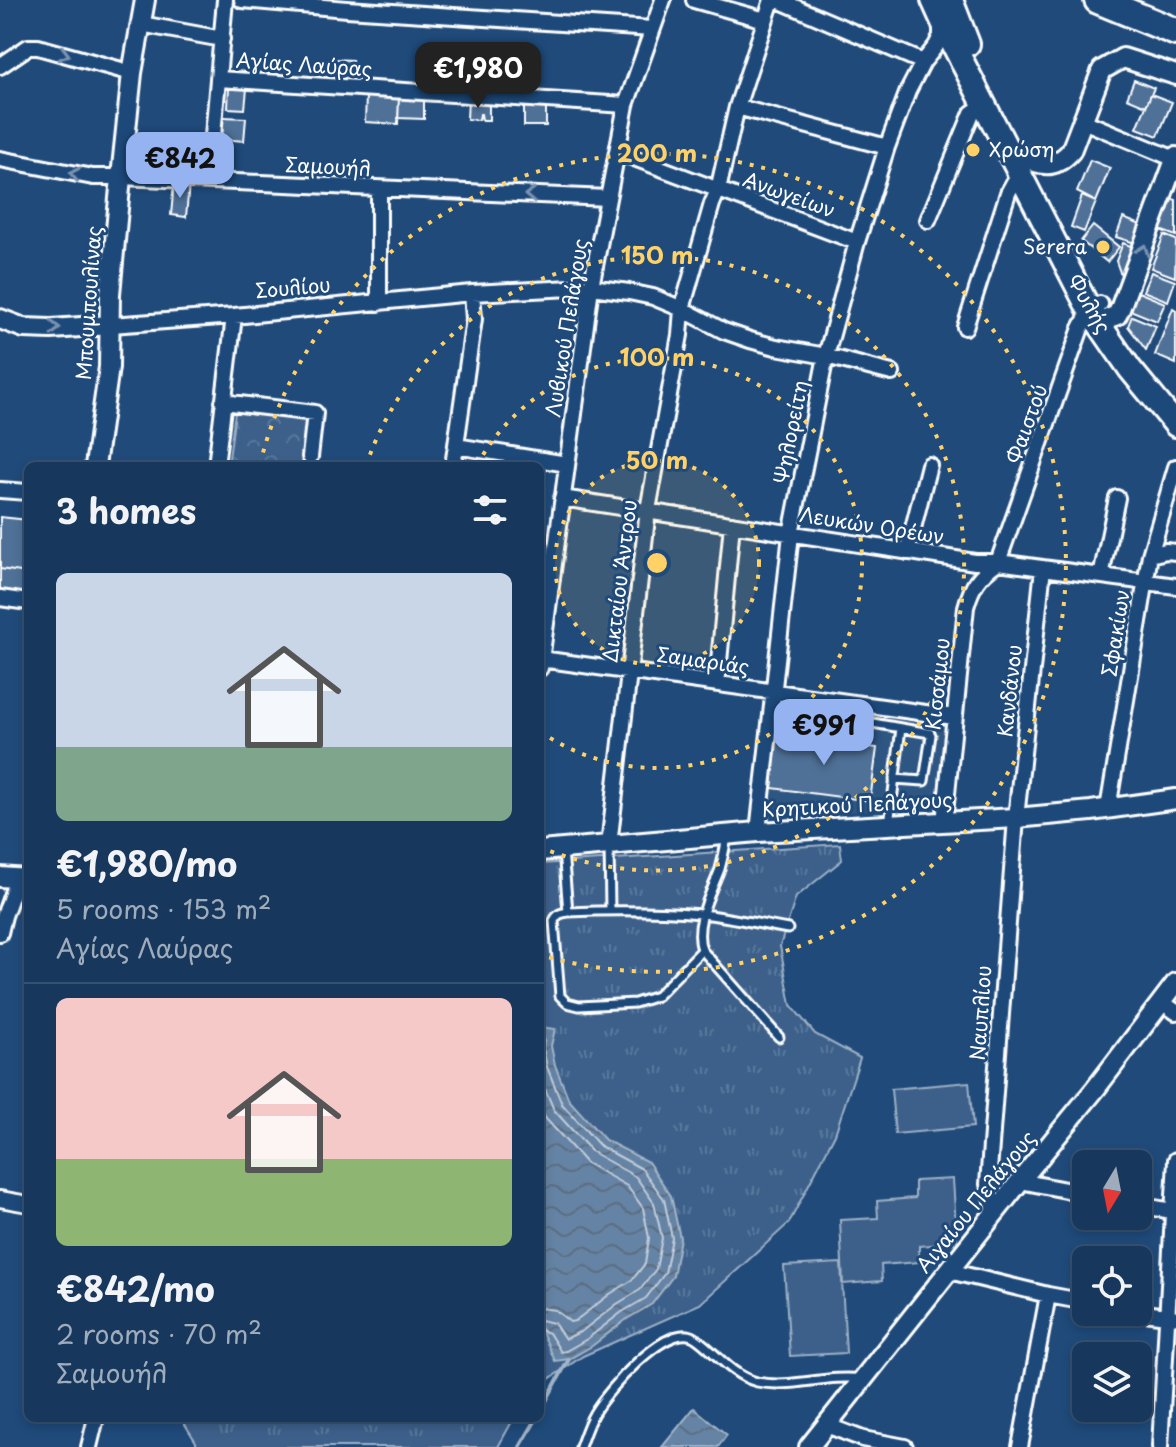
<!DOCTYPE html>
<html lang="en">
<head>
<meta charset="utf-8">
<style>
	:root { --surface:#17385c; --page:#203f62; --text:#f1f3f6; --muted:#9eacbb; --line:#365272; --accent:#95b2f1 }
	body { margin:0; font-family:"Playpen Sans",sans-serif; background:var(--page); color:var(--text); height:100vh; display:flex; flex-direction:column; font-size:30px; white-space:nowrap }
	* { box-sizing:border-box; margin:0 }
	p { font-size:26px; color:var(--muted) }
	.icon { flex:none; width:44px; height:44px; fill:none; stroke:currentColor; stroke-width:2; stroke-linecap:round; stroke-linejoin:round }
	.map { position:relative; flex:1; overflow:hidden }
	.details { position:absolute; left:24px; top:462px; width:520px; height:960px; display:flex; flex-direction:column; background:var(--surface); border-radius:12px; box-shadow:0 4px 12px #0003,0 0 0 2px var(--line) }
	.details>* { flex:none }
	.needle { width:52px; rotate:190deg }
	.tools { position:absolute; left:1072px; top:1150px; display:grid; gap:16px }
	.tools a { display:grid; place-items:center; width:80px; height:80px; border-radius:12px; background:var(--surface); box-shadow:0 4px 12px #0003,0 0 0 2px var(--line); font-size:40px }
	.price { position:absolute; translate:-50% -68px; padding:0 18px; border-radius:16px; background:var(--accent); color:#111; font-size:26px; line-height:52px; filter:drop-shadow(0 2px 4px #0008) }
	.price::after { content:''; position:absolute; left:50%; top:48px; width:24px; height:18px; margin-left:-12px; background:inherit; clip-path:polygon(0 0,100% 0,50% 100%) }
	.price.selected { background:#222; color:#fff }
	ul { padding:0; list-style:none }
	li { display:grid; align-content:center; gap:16px; height:424px; padding:0 32px }
	li+li { border-top:2px solid var(--line) }
	li span { display:grid; place-items:center; height:248px; border-radius:12px; color:#555 }
	li>.icon { margin-inline-start:auto }
	span .icon { width:144px; height:144px; fill:#fffc; stroke-width:1 }
	li b { font-size:34px }
	h2 { display:flex; justify-content:space-between; align-items:center; height:96px; padding:0 32px; font-size:34px }
	.map>svg:first-child { display:block }
	.built { fill:#2e5683 }
	.grass { fill:url(#grass-tufts); stroke:#9eb0c5; stroke-width:2 }
	.park { fill:url(#park-crowns); stroke:#9eb0c5; stroke-width:2 }
	.pitch { fill:#3c618b; stroke:#9eb0c5; stroke-width:2 }
	.water { fill:url(#water-waves); stroke:#a3b5c8; stroke-width:2 }
	.lines { fill:none; stroke-linecap:round; stroke-linejoin:round }
	.shore { stroke:#c1cddb; stroke-width:2 }
	.stream { stroke:#a3b5c8; stroke-width:4 }
	.building { fill:#507197; stroke:#fff; stroke-width:2 }
	.service-casing { stroke:#fff; stroke-width:13 }
	.minor-casing { stroke:#fff; stroke-width:20 }
	.tertiary-casing { stroke:#fff; stroke-width:24 }
	.primary-casing { stroke:#fff; stroke-width:28 }
	.motorway-casing { stroke:#fff; stroke-width:32 }
	.service { stroke:#1f4a7a; stroke-width:7 }
	.minor { stroke:#1f4a7a; stroke-width:14 }
	.tertiary { stroke:#1f4a7a; stroke-width:18 }
	.primary { stroke:#1f4a7a; stroke-width:22 }
	.motorway { stroke:#1f4a7a; stroke-width:26 }
	.oneway { stroke:#7992af }
	.ring { fill:none; stroke:#ffd166; stroke-width:4; stroke-dasharray:4 8 }
	.poi-dot { fill:#ffd166; stroke:#1f4a7a; stroke-width:3 }
	.labels { text-anchor:middle; stroke-width:6; stroke-linejoin:round; paint-order:stroke }
	.street-label { font-size:20px; fill:#fff; stroke:#1f4a7a }
	.poi-label { font-size:20px; fill:#fff; stroke:#1f4a7a; text-anchor:start }
	.centre { fill:#ffd166; stroke:#1f4a7a; stroke-width:4 }
	.ring-label { font-size:24px; text-anchor:middle; font-weight:bold; fill:#ffd166; stroke:#1f4a7a; stroke-width:6; stroke-linejoin:round; paint-order:stroke }
</style>
</head>
<body>
<div class="map">
<svg width="1176" height="1447" viewBox="0 0 1176 1447">
	<defs>
		<pattern id="grass-tufts" width="24" height="20" patternUnits="userSpaceOnUse" patternTransform="scale(2)"><rect width="24" height="20" fill="#3c618b"/><path d="M3 7l-1-3M5 7V3M7 7l1-3M15 17l-1-3M17 17v-4M19 17l1-3" fill="none" stroke="#59799c"/></pattern>
		<pattern id="park-crowns" width="20" height="18" patternUnits="userSpaceOnUse" patternTransform="scale(2)"><rect width="20" height="18" fill="#3c618b"/><path d="M2 6a3 3 0 1 1 6 0M12 15a3 3 0 1 1 6 0" fill="none" stroke="#59799c"/></pattern>
		<pattern id="water-waves" width="16" height="10" patternUnits="userSpaceOnUse" patternTransform="scale(2)"><rect width="16" height="10" fill="#6583a4"/><path d="M0 5q4-4 8 0t8 0" fill="none" stroke="#5b6d81"/></pattern>
	</defs>
	<rect width="100%" height="100%" fill="#1f4a7a"/>
	<filter id="ink" filterUnits="userSpaceOnUse"><feTurbulence type="fractalNoise" baseFrequency=".0125" numOctaves="2"/><feDisplacementMap in="SourceGraphic" scale="16" xChannelSelector="R" yChannelSelector="G"/><feConvolveMatrix kernelMatrix="1 2 1 2 8 2 1 2 1" color-interpolation-filters="sRGB"/></filter>
	<g filter="url(#ink)">
		<path class="built" d="M 781,699 L 949,722 L 936,808 L 768,816 Z"/>
		<path class="grass" d="M 840,844 L 842,860 L 796,897 L 780,946 L 791,1005 L 815,1034 L 860,1058 L 835,1134 L 789,1223 L 700,1304 L 583,1356 L 540,1385 L 540,864 Z
			M 181,1418 L 514,1418 L 498,1447 L 196,1447 L 196,1442 Z"/>
		<path class="park" d="M 235,412 L 307,420 L 303,466 L 228,466 Z"/>
		<path class="pitch" d="M 969,1082 L 973,1127 L 895,1134 L 891,1089 Z
			M 953,1179 L 957,1243 L 919,1246 L 919,1262 L 881,1265 L 882,1281 L 843,1284 L 840,1220 L 878,1218 L 877,1201 L 915,1198 L 915,1181 Z
			M 841,1263 L 846,1353 L 790,1356 L 784,1266 Z"/>
		<path class="water" d="M 540,1027 L 555,1029 L 551,1046 L 555,1065 L 569,1100 L 605,1140 L 648,1162 L 671,1196 L 680,1238 L 673,1276 L 652,1304 L 627,1319 L 592,1346 L 569,1359 L 555,1361 L 540,1327 Z
			M 694,1408 L 727,1435 L 718,1447 L 662,1447 Z"/>
		<g class="lines">
			<path class="shore" d="M 540,1035 L 544,1038 L 543,1048 L 547,1067 L 562,1104 L 600,1146 L 642,1169 L 664,1199 L 672,1238 L 665,1273 L 646,1298 L 622,1312 L 587,1339 L 566,1351 L 561,1352 L 549,1333 L 540,1330
				M 540,1077 L 554,1110 L 592,1152 L 636,1177 L 654,1203 L 662,1238 L 656,1269 L 640,1290 L 617,1304 L 582,1331 L 565,1339 L 554,1323 L 540,1320
				M 540,1109 L 546,1119 L 586,1163 L 627,1186 L 643,1208 L 649,1238 L 645,1264 L 631,1281 L 610,1294 L 575,1321 L 570,1322 L 555,1310 L 540,1308"/>
			<path class="stream" d="M 540,1412 L 569,1359
				M 520,1447 L 537,1418"/>
		</g>
		<path class="building" d="M 333,59 L 352,60 L 352,81 L 332,80 Z
			M 490,62 L 510,62 L 510,75 L 490,75 Z
			M 461,67 L 490,67 L 491,87 L 462,87 Z
			M 514,67 L 538,68 L 537,89 L 514,88 Z
			M 1134,80 L 1154,88 L 1146,106 L 1127,98 Z
			M 229,87 L 247,89 L 245,109 L 228,108 Z
			M 1151,94 L 1172,102 L 1158,136 L 1137,128 Z
			M 366,96 L 399,97 L 398,124 L 365,122 Z
			M 399,97 L 424,98 L 424,119 L 398,118 Z
			M 468,99 L 481,99 L 480,103 L 489,102 L 489,120 L 482,120 L 481,114 L 480,114 L 479,120 L 467,119 Z
			M 524,103 L 546,103 L 546,126 L 524,126 Z
			M 223,117 L 246,118 L 244,141 L 222,139 Z
			M 1090,160 L 1110,168 L 1096,202 L 1077,192 Z
			M 174,183 L 189,184 L 186,217 L 171,215 Z
			M 1082,196 L 1096,202 L 1084,232 L 1071,227 Z
			M 1169,198 L 1176,200 L 1176,236 L 1157,229 Z
			M 1123,218 L 1141,225 L 1135,243 L 1116,237 Z
			M 1093,226 L 1119,247 L 1107,262 L 1081,241 Z
			M 1164,235 L 1176,240 L 1175,277 L 1151,268 Z
			M 1123,243 L 1133,247 L 1122,278 L 1116,261 Z
			M 1151,272 L 1175,281 L 1168,301 L 1143,291 Z
			M 1138,292 L 1165,303 L 1157,321 L 1130,310 Z
			M 1173,308 L 1176,310 L 1176,364 L 1155,355 Z
			M 1132,316 L 1156,326 L 1146,350 L 1128,326 Z
			M 0,517 L 28,520 L 28,573 L 0,569 Z
			M 0,569 L 28,573 L 28,594 L 0,590 Z
			M 777,733 L 877,748 L 870,801 L 772,788 Z"/>
		<g class="lines">
			<g class="service-casing">
				<path id="service" d="M 836,701 L 835,713 L 838,717 L 930,733 L 931,735 L 924,781 L 894,779
					M 889,825 L 901,728
					M 727,837 C 725,848 723,858 720,869 C 711,893 693,924 702,950 L 779,1037
					M 609,845 L 610,910
					M 563,850 L 568,912
					M 702,950 L 657,996 L 635,1003 L 579,1006 L 567,1003 L 560,996 L 554,921 C 557,914 561,913 568,912 C 612,910 656,910 701,914 C 730,917 759,924 788,929
					M 580,1447 C 584,1436 588,1423 594,1413 C 607,1391 664,1325 692,1336 C 697,1338 702,1343 707,1347 C 722,1361 737,1377 757,1382 C 791,1389 827,1374 862,1379"/>
			</g>
			<g class="minor-casing">
				<path id="minor" d="M 242,0 L 347,9 L 652,29
					M 694,0 L 765,20
					M 778,0 L 923,62
					M 141,24 L 222,39
					M 0,66 L 28,47 L 38,47 L 132,73
					M 218,79 L 626,105
					M 737,107 L 887,147
					M 1083,121 L 1175,159
					M 618,152 L 857,242
					M 0,159 L 93,177 L 121,177 L 608,198
					M 209,181 L 225,0
					M 379,189 L 379,303
					M 928,220 L 972,113 L 985,104
					M 111,325 L 234,316 L 472,293 L 591,287 L 629,292 L 653,297 L 682,309 L 724,331 L 750,340 L 776,347 L 826,356 L 892,373
					M 965,327 L 1008,193 L 1014,182 L 1021,174
					M 223,402 L 315,413 L 310,457
					M 456,446 L 567,464
					M 216,466 L 234,316
					M 453,466 L 474,319 L 472,293
					M 0,490 L 28,492
					M 562,498 L 975,562 L 998,562 L 1176,586
					M 907,552 L 929,465
					M 1150,555 L 1166,551 L 1176,552
					M 1101,576 L 1117,498
					M 0,598 L 28,602
					M 541,659 L 954,717
					M 540,668 L 591,287 L 626,105 L 663,0
					M 717,683 L 732,524
					M 1108,809 L 1150,555 L 1176,467
					M 944,823 L 966,607 C 972,585 979,575 998,562 L 1081,328 L 1090,311 L 1100,304
					M 758,832 L 791,534 L 826,356 L 857,242 L 887,147 L 908,91 L 923,62 L 936,46 L 941,36 L 941,24
					M 609,845 L 648,510 L 680,335 L 682,309 L 712,204 L 718,190 L 737,107 L 772,0
					M 0,933 L 4,916 L 18,877
					M 1162,1002 L 1176,1012
					M 1020,1181 L 1086,1194
					M 0,1199 L 28,1204
					M 1138,1205 L 1172,1211
					M 999,1208 L 993,1204 L 988,1184 L 1016,818 L 1043,568
					M 949,1271 L 1048,1295 L 1086,1302
					M 1138,1312 L 1173,1317
					M 826,1425 L 863,1439 L 905,1447
					M 89,1447 L 96,1418
					M 1020,1447 L 1048,1295
					M 1160,1447 L 1176,1160"/>
			</g>
			<g class="tertiary-casing">
				<path id="tertiary" d="M 1024,156 C 1042,168 1057,167 1071,151 L 1102,70 L 1123,58 L 1176,75
					M 0,319 L 24,328 L 51,329 L 111,325
					M 1098,323 L 1117,315 L 1120,309 L 1176,157
					M 95,466 L 109,367 L 110,294 L 121,177 L 132,73 L 145,0
					M 540,851 L 758,832 L 1016,818 L 1091,811 L 1176,799
					M 0,877 L 28,879
					M 809,1447 L 1020,1181 L 1096,1088 L 1176,983"/>
			</g>
			<g class="primary-casing">
				<path id="primary" d="M 933,0 L 951,40 L 1090,311 L 1130,369 L 1176,425
					M 951,0 L 968,44"/>
			</g>
			<g class="motorway-casing">
				<path id="motorway" d="M 1098,0 L 1176,32"/>
			</g>
			<use href="#service" class="service"/>
			<use href="#minor" class="minor"/>
			<use href="#tertiary" class="tertiary"/>
			<use href="#primary" class="primary"/>
			<use href="#motorway" class="motorway"/>
		</g>
		<defs><path id="oneway-chevron" d="M-2-3.5L2.5 0L-2 3.5" fill="none" stroke-width="1.6" stroke-linecap="round" stroke-linejoin="round" transform="scale(2)"/></defs>
		<g class="oneway">
			<use href="#oneway-chevron" transform="translate(64 54) rotate(15)"/>
			<use href="#oneway-chevron" transform="translate(75 174) rotate(-169)"/>
			<use href="#oneway-chevron" transform="translate(530 195) rotate(-178)"/>
			<use href="#oneway-chevron" transform="translate(1143 250) rotate(-70)"/>
			<use href="#oneway-chevron" transform="translate(55 328) rotate(-1)"/>
		</g>
	</g>
	<circle cx="657" cy="563" r="102" fill="#ffd166" fill-opacity=".12"/>
	<g class="ring">
		<circle cx="657" cy="563" r="102"/>
		<path d="M477 465A205 205 0 1 1 541 732"/>
		<path d="M366 466A307 307 0 1 1 542 848"/>
		<path d="M260 464A409 409 0 1 1 541 955"/>
	</g>
	<g class="poi-dot">
		<circle cx="973" cy="150" r="8"/>
		<circle cx="1103" cy="247" r="8"/>
	</g>
	<g class="labels">
		<g class="street-label">
			<text transform="translate(304 65) rotate(4)" y="7">Αγίας Λαύρας</text>
			<text transform="translate(328 167) rotate(3)" y="7">Σαμουήλ</text>
			<text transform="translate(789 195) rotate(20)" y="7">Ανωγείων</text>
			<text transform="translate(293 288) rotate(-5)" y="7">Σουλίου</text>
			<text transform="translate(89 303) rotate(-86)" y="7">Μπουμπουλίνας</text>
			<text transform="translate(1089 304) rotate(60)" y="7">Φυλής</text>
			<text transform="translate(567 328) rotate(-81)" y="7">Λυβικού Πελάγους</text>
			<text transform="translate(1027 424) rotate(-70)" y="7">Φαιστού</text>
			<text transform="translate(791 432) rotate(-79)" y="7">Ψηλορείτη</text>
			<text transform="translate(872 526) rotate(9)" y="7">Λευκών Ορέων</text>
			<text transform="translate(620 581) rotate(-83)" y="7">Δικταίου Άντρου</text>
			<text transform="translate(1116 633) rotate(-81)" y="7">Σφακίων</text>
			<text transform="translate(703 661) rotate(8)" y="7">Σαμαριάς</text>
			<text transform="translate(938 684) rotate(-84)" y="7">Κισσάμου</text>
			<text transform="translate(1010 691) rotate(-84)" y="7">Κανδάνου</text>
			<text transform="translate(857 805) rotate(-3)" y="7">Κρητικού Πελάγους</text>
			<text transform="translate(981 1013) rotate(-86)" y="7">Ναυπλίου</text>
			<text transform="translate(976 1202) rotate(-51)" y="7">Αιγαίου Πελάγους</text>
		</g>
		<g class="poi-label">
			<text x="989" y="157">Χρώση</text>
			<text x="1087" y="254" text-anchor="end">Serera</text>
		</g>
	</g>
	<circle cx="657" cy="563" r="12" class="centre"/>
	<g class="ring-label">
		<text x="657" y="162">200 m</text>
		<text x="657" y="264">150 m</text>
		<text x="657" y="366">100 m</text>
		<text x="657" y="469">50 m</text>
	</g>
</svg>
<div class="tools">
<a><svg class="needle" viewBox="-14 -14 28 28"><path d="M0-13l5 13h-10z" fill="#e53935"/><path d="M0 13l5-13h-10z" fill="#9eacbb"/></svg></a>
<a><svg class="icon" aria-label="locate" viewBox="0 0 24 24"><circle cx="12" cy="12" r="6"/><path d="M12 2v4M12 18v4M2 12h4M18 12h4"/></svg></a>
<a><svg class="icon" aria-label="layers" viewBox="0 0 24 24"><path d="M12 4l9 5-9 5-9-5zM3 14l9 5 9-5"/></svg></a>
</div>
<b class="price selected" style="left:478px;top:110px">€1,980</b>
<b class="price" style="left:180px;top:200px">€842</b>
<b class="price" style="left:824px;top:767px">€991</b>
<section class="details">
<h2>3 homes<svg class="icon" aria-label="filters" viewBox="0 0 24 24"><path d="M4 7h16M4 17h16"/><circle cx="9" cy="7" r="2"/><circle cx="15" cy="17" r="2"/></svg></h2>
<ul>
<li><span style="background:linear-gradient(#c9d6e8 70%,#7fa58c 0)"><svg class="icon" aria-label="home" viewBox="0 0 24 24"><path d="M3 11l9-7 9 7M6 9v11h12V9"/></svg></span><div><b>€1,980/mo</b><p>5 rooms · 153 m²</p><p>Αγίας Λαύρας</p></div></li>
<li><span style="background:linear-gradient(#f6c9c9 65%,#8fb573 0)"><svg class="icon" aria-label="home" viewBox="0 0 24 24"><path d="M3 11l9-7 9 7M6 9v11h12V9"/></svg></span><div><b>€842/mo</b><p>2 rooms · 70 m²</p><p>Σαμουήλ</p></div></li>
</ul>
</section>
</div>
</body>
</html>
